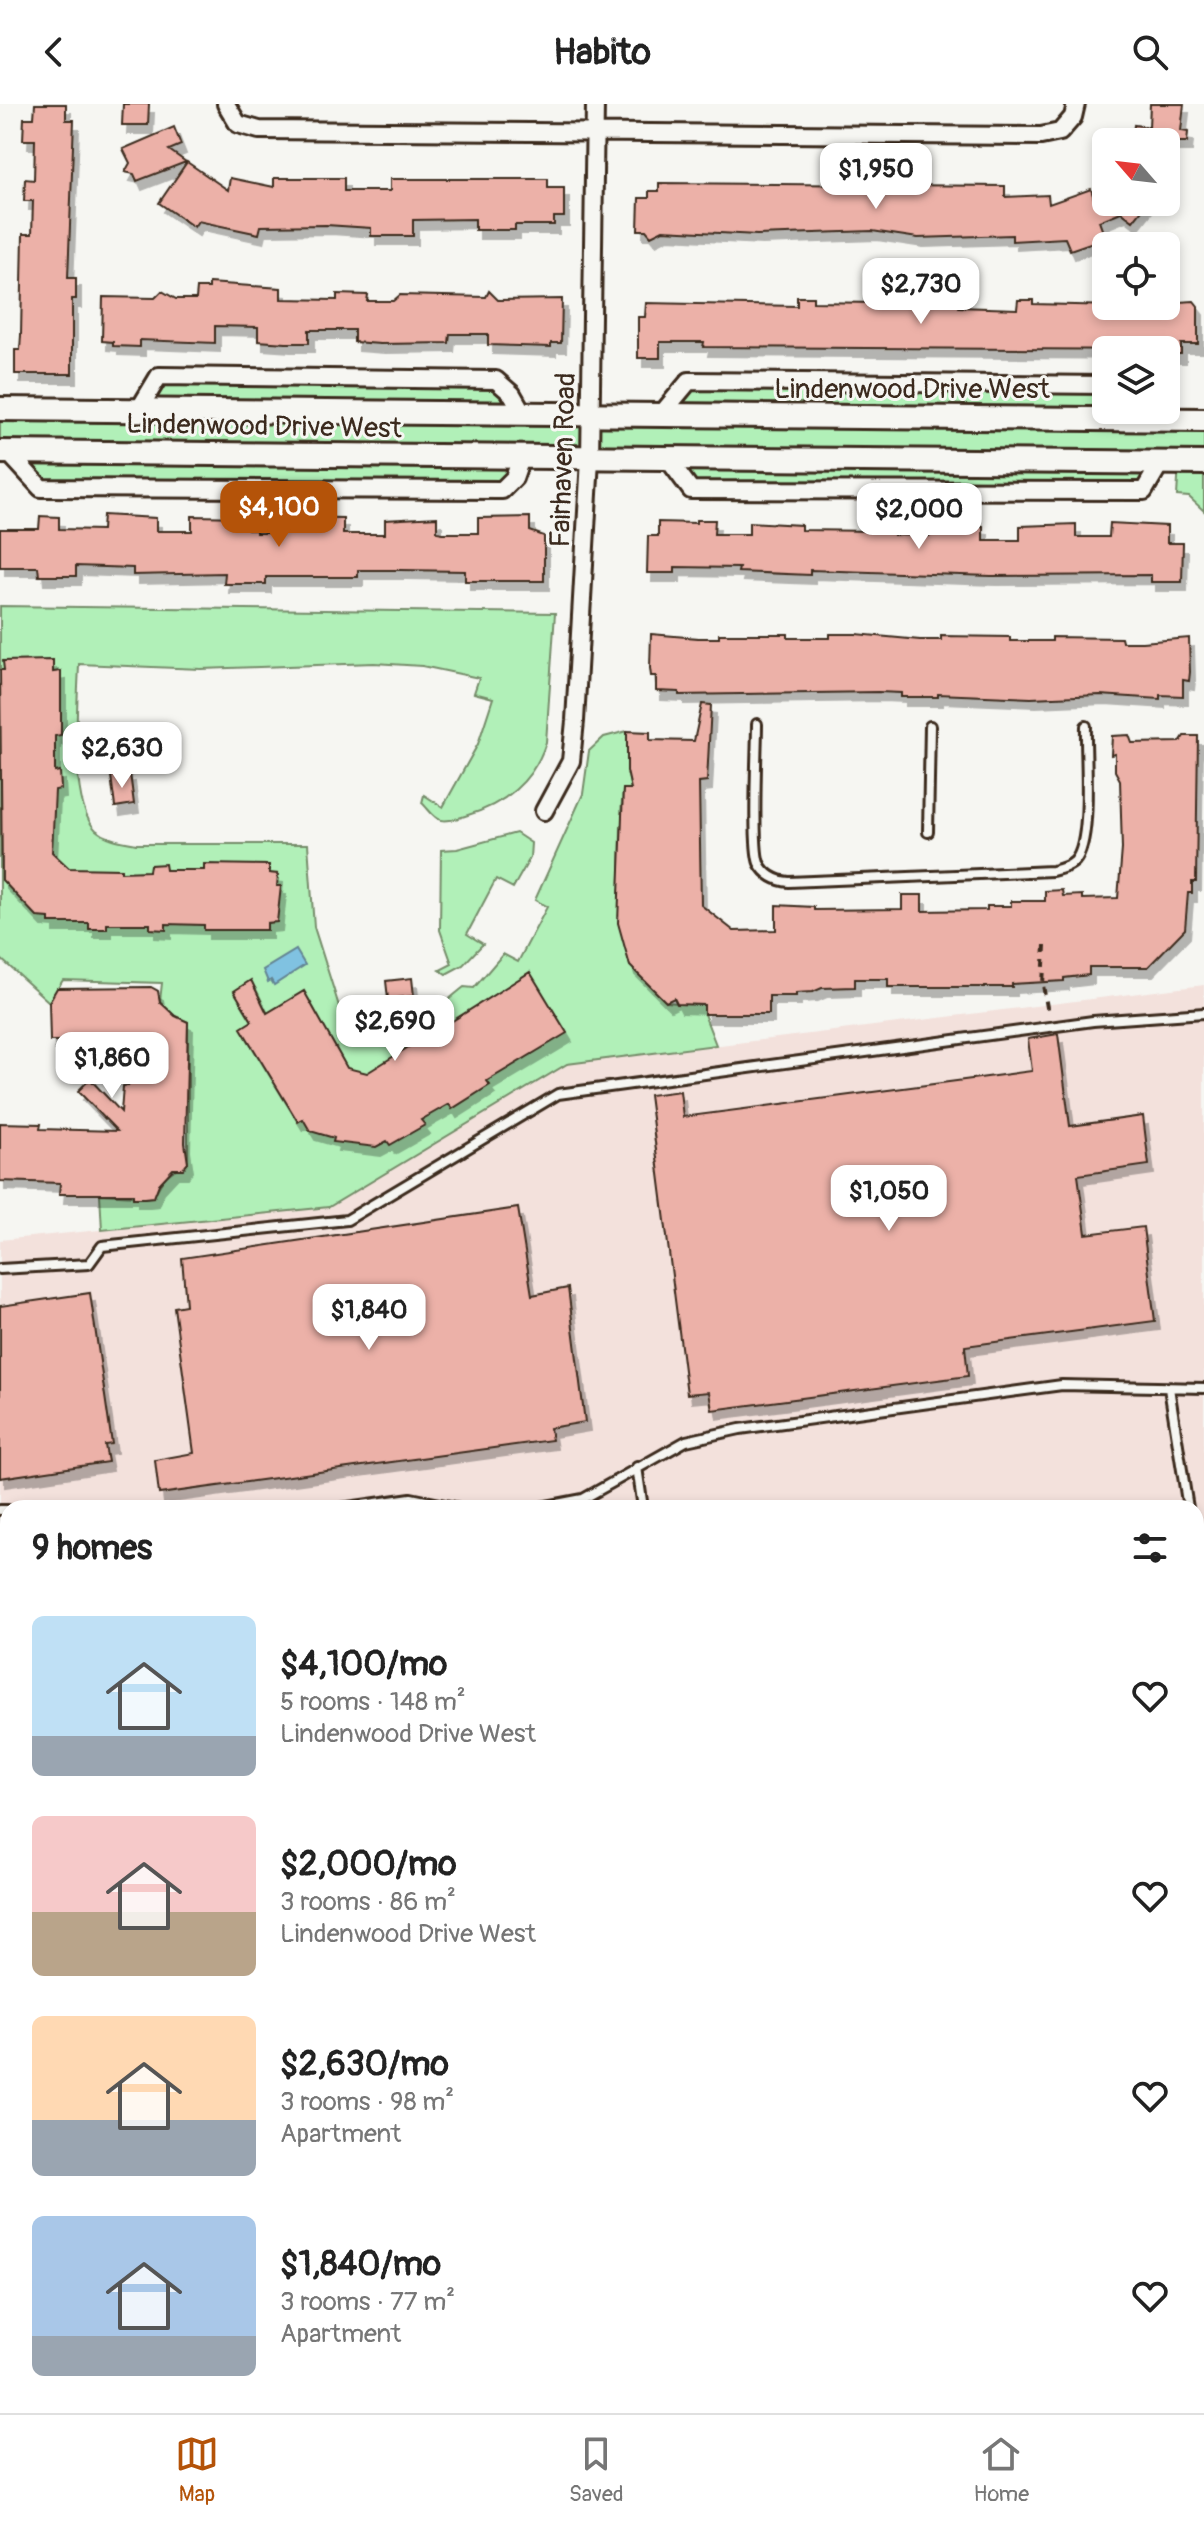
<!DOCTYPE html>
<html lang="en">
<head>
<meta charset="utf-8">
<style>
	:root { --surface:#fff; --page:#f2f2f2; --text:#222; --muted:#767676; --line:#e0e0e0; --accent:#b45309 }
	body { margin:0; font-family:Pangolin,sans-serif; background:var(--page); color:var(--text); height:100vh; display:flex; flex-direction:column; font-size:30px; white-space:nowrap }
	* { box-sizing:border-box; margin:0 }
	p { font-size:26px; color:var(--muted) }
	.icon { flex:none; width:44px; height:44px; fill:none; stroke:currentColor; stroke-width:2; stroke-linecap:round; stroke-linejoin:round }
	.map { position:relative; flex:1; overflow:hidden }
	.details { position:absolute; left:0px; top:1396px; width:1204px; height:914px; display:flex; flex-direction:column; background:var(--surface); border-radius:24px 24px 0 0; box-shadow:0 4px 12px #0003 }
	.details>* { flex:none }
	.needle { width:52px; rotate:298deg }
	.fabs { position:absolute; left:1092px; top:24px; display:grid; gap:16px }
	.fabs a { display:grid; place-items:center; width:88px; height:88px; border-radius:12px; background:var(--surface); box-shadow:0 4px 12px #0003; font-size:40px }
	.price { position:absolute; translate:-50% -68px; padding:0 18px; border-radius:16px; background:#fff; color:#222; font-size:26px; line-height:52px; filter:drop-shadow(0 2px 4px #0008) }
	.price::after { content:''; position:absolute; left:50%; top:48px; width:24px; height:18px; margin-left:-12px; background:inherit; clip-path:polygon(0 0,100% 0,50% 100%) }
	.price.selected { background:var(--accent); color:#fff }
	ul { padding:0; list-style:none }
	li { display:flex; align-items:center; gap:24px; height:200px; padding:0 32px }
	li span { display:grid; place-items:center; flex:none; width:224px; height:160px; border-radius:12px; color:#555 }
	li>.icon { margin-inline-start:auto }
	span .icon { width:96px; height:96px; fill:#fffc; stroke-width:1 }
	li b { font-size:34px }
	h2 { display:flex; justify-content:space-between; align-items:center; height:96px; padding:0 32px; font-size:34px }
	header { display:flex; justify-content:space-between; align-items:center; height:104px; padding:0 32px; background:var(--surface); font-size:36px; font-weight:800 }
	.tab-bar { display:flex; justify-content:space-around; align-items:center; height:112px; border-top:2px solid var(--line); background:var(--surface); font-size:22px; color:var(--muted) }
	.tab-bar a { display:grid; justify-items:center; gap:4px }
	.tab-bar .selected { color:var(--accent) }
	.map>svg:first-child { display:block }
	.built { fill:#f3e1dc }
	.green { fill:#b1f0b8; stroke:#768d6b; stroke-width:2 }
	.water { fill:#80c2e1; stroke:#648593; stroke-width:2 }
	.building { fill:#ecb1a8; stroke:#3b2a1e; stroke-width:2; filter:url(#shadow) }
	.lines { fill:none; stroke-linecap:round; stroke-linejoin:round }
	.lane-casing { stroke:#3b2a1e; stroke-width:14 }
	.street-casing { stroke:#3b2a1e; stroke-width:22 }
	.secondary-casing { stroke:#3b2a1e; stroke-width:28 }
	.primary-casing { stroke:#3b2a1e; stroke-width:30 }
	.path { stroke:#3b2a1e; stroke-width:4; stroke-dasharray:8 6; stroke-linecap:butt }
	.lane { stroke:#f6f6f2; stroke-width:8 }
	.street { stroke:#f6f6f2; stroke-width:16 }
	.secondary { stroke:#f6f6f2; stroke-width:22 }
	.primary { stroke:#f9e181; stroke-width:24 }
	.labels { text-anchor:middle; stroke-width:6; stroke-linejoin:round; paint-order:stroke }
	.street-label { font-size:28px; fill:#3b2a1e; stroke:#f6f6f2 }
</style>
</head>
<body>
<header><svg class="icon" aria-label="back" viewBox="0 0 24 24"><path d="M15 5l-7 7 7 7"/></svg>Habito<svg class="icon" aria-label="search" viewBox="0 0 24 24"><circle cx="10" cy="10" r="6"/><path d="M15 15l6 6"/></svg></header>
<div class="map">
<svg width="1204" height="2309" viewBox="0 0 1204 2309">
	<defs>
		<filter id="shadow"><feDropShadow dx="5" dy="9" stdDeviation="0" flood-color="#0004"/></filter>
	</defs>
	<rect width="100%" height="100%" fill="#f6f6f2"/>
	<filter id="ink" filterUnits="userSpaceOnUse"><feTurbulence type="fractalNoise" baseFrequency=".0125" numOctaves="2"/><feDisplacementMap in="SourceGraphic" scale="16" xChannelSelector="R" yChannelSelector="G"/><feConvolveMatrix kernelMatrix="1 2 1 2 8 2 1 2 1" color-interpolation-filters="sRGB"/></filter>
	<g filter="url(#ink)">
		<path class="built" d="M 1204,881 L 1204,1277 L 1196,1282 L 1204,1284 L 1204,1654 L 1196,1657 L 1196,1404 L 8,1404 L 8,1815 L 0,1816 L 0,1136 L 329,1103 L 567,960 Z
			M 8,2038 L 8,2302 L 1196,2302 L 1196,2202 L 1204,2214 L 1204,2309 L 0,2309 L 0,2039 Z"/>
		<path class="green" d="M 159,272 L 496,276 L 524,311 L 658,312 L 689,277 L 1106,281 L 1106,306 L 1204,316 L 1204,407 L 1189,393 L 1177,392 L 1179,359 L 1162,358 L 1144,387 L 691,386 L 667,355 L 521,354 L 502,386 L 41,384 L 0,348 L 0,305 L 138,307 Z
			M 0,502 L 555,509 L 546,638 C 534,677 504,701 465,712 C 458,714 448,718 441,716 C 433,714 428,704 422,699 L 424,691 L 443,703 L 478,640 L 493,594 L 474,589 L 479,574 L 422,562 L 374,559 L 201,565 L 79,560 C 78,597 68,700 96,726 C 108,736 122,737 136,740 L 308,740 L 314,823 L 343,915 L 362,907 C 410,941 424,914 464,883 L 474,884 L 503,850 L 518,858 L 547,803 L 535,796 L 583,690 L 589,647 L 604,633 L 627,627 L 627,667 L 631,685 L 623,685 L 621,709 L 628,709 L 628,721 L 621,721 L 619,819 L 630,862 L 666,898 L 704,901 L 704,910 L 716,941 L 567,960 L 329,1103 L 102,1126 L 100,1090 L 154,1093 C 161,1075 170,1066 188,1059 L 188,918 L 175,912 L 160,897 L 162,879 L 63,876 L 49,898 L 0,854 Z
			M 516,729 L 531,739 L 530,754 L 513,784 L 496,775 L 467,830 L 483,840 L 463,861 L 446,870 L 440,866 L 452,860 L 440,826 L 441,746 L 457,745 Z
			M 1204,1654 L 1204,1883 L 1196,1883 L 1196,1657 Z
			M 8,1815 L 8,1874 L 0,1874 L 0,1816 Z
			M 1196,1997 L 1204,1998 L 1204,2214 L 1196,2202 Z"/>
		<path class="water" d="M 296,846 L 305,861 L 274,881 L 271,876 L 268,878 L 263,866 Z"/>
		<path class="building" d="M 35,0 L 66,0 L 66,16 L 74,16 L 68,174 L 76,174 L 76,195 L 72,195 L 72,270 L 15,270 L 15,246 L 20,246 L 21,231 L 23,130 L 32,130 L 33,97 L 24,97 L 25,75 L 34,76 L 35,36 L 23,36 L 24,14 L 34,14 Z
			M 123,0 L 149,0 L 148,21 L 122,21 Z
			M 1150,0 L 1184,0 L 1181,27 L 1188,28 L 1187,38 L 1132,38 L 1134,21 L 1149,23 Z
			M 174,23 L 181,41 L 169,46 L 186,58 L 137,77 L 134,70 L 125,68 L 130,59 L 123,45 Z
			M 187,58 L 228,86 L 230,74 L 274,83 L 274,74 L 344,74 L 344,87 L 390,87 L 390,75 L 548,75 L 548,84 L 564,84 L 564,113 L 554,113 L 554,121 L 515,121 L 515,126 L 475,126 L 475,115 L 413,116 L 413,132 L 371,132 L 371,124 L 326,121 L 261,122 L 259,130 L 198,117 L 194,123 L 159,99 Z
			M 659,79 L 1005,82 L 1005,93 L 1048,91 L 1049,100 L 1091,85 L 1095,98 L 1148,98 L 1133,117 L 1121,108 L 1099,117 L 1105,134 L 1070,146 L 1065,134 L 1012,137 L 1012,131 L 918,134 L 872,127 L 757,131 L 663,126 L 651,132 L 646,126 L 638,126 L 639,94 L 649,94 L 649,87 L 659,87 Z
			M 209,179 L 281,184 L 281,195 L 337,196 L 337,190 L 368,191 L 367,197 L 393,197 L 400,191 L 486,193 L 489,187 L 498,196 L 562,195 L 561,239 L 551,239 L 551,243 L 488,241 L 488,230 L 450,230 L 449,239 L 380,240 L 354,238 L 354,226 L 309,226 L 309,239 L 286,239 L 258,237 L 258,223 L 215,222 L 215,239 L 140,236 L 140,243 L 113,242 L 113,238 L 102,237 L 103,193 L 155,194 L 162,187 L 176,195 L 196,195 L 197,184 L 209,184 Z
			M 797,193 L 813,193 L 813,198 L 876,199 L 960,194 L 959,203 L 1017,205 L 1018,196 L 1033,196 L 1033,200 L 1116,202 L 1194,197 L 1198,202 L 1198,240 L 1181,240 L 1181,250 L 1166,250 L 1166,246 L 703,243 L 704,238 L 660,238 L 660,254 L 638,254 L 638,213 L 645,213 L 646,199 L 797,202 Z
			M 103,411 L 156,414 L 156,427 L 192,427 L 192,412 L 248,413 L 248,426 L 256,426 L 256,429 L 291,429 L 291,413 L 343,414 L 343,430 L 385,430 L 385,416 L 437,413 L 437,428 L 443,429 L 478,429 L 478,414 L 530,413 L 530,427 L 544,432 L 544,477 L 465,477 L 465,467 L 400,466 L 358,466 L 358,473 L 266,473 L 266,480 L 224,480 L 225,469 L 133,471 L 133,464 L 76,462 L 76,472 L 39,472 L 38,463 L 0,463 L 0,425 L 39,425 L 40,412 L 59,413 L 59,425 L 102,426 Z
			M 696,416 L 715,416 L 714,430 L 749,430 L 749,418 L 801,421 L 801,426 L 876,427 L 876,417 L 894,417 L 894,431 L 930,432 L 930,419 L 948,419 L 983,422 L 983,436 L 1020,436 L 1020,422 L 1076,420 L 1076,433 L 1109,433 L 1110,419 L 1167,422 L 1167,439 L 1183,439 L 1182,478 L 1151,478 L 1151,471 L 991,472 L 810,466 L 810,471 L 738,468 L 739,464 L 675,463 L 675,469 L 647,469 L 648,432 L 658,432 L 658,418 L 696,419 Z
			M 651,530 L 698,534 L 719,534 L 719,530 L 788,530 L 788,534 L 830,534 L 830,530 L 856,530 L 920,536 L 941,536 L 941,532 L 1010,533 L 1010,537 L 1052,537 L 1052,533 L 1121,534 L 1122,538 L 1142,538 L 1189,534 L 1190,568 L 1189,577 L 1183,576 L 1183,592 L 1160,591 L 1160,595 L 1100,591 L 1031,594 L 938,590 L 938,593 L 901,593 L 901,589 L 878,588 L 679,591 L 679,588 L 656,587 L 656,572 L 651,572 L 650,564 Z
			M 53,556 L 53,568 L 61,567 L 61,631 L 55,632 L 55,668 L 60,667 L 61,685 L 55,686 L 52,748 L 69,764 L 121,765 L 121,768 L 149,767 L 150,761 L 165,760 L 166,766 L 204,766 L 204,760 L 269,761 L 269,769 L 278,770 L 277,782 L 281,782 L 277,818 L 267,819 L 267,826 L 204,826 L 204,821 L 166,820 L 166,826 L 150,825 L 150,820 L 107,820 L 107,825 L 89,825 L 89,819 L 49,819 L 49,814 L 37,813 L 2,776 L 0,566 L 4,566 L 3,557 Z
			M 702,600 L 711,601 L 707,677 L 699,678 L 701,801 L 734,827 L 776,826 L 776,801 L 814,803 L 814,806 L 902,805 L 902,791 L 922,791 L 922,807 L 987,806 L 987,802 L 1011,802 L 1011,797 L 1045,797 L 1045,787 L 1062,786 L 1063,792 L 1082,791 L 1082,795 L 1118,794 L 1122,745 L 1120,676 L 1115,667 L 1115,650 L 1111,651 L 1112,632 L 1129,631 L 1132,639 L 1180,638 L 1184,632 L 1198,632 L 1196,778 L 1192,778 L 1192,789 L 1188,789 L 1185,825 L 1148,863 L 1089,863 L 1089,871 L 1064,874 L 1064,877 L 1012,880 L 1012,883 L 888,883 L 888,875 L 855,875 L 855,883 L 822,884 L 813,888 L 796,889 L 796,892 L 769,892 L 769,910 L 704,910 L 704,901 L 677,900 L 674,894 L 666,898 L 630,862 L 618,819 L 623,685 L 631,685 L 627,667 L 627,627 L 650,628 L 650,636 L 694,637 Z
			M 130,669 L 134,700 L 115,703 L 111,672 Z
			M 530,868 L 567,929 L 487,977 L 490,981 L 452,1005 L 449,1000 L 421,1016 L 425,1021 L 390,1041 L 387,1037 L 376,1043 L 333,1038 L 334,1034 L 310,1027 L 303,1015 L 298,1018 L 241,924 L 252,917 L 234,887 L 251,876 L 267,909 L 304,887 L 347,964 L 367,969 L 410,942 L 405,934 L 424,923 L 430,931 Z
			M 412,874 L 414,892 L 388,895 L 386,877 Z
			M 151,883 L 158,887 L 160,898 L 175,912 L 188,918 L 185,1039 L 188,1059 L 183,1065 L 173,1065 L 159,1080 L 154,1093 L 145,1094 L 133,1094 L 133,1090 L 59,1090 L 60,1079 L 0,1077 L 0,1019 L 41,1020 L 40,1025 L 117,1027 L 78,987 L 90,975 L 121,1008 L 123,982 L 129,981 L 129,957 L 117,948 L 123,941 L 64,946 L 64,937 L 50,937 L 49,898 L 57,884 Z
			M 1058,930 L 1070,1022 L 1143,1012 L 1149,1061 L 1078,1071 L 1086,1130 L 1143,1123 L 1155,1217 L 965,1242 L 968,1272 L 712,1306 L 709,1288 L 687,1290 L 649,991 L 680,987 L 683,1013 L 1032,967 L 1028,935 Z
			M 518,1104 L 532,1191 L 568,1184 L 585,1318 L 550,1324 L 552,1336 L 159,1390 L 155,1356 L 194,1349 L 174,1203 L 186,1201 L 182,1154 Z
			M 90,1189 L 112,1340 L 105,1341 L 108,1358 L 0,1374 L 0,1202 Z"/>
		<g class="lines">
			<g class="lane-casing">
				<path id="lane" d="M 757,620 C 757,645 752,741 759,759 C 765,771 777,777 789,778 L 1052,767 C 1060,765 1069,763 1075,757 C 1093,737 1085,651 1086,622
					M 928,728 L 930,622
					M 0,1165 L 89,1160 L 102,1142 L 347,1116 L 558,990 L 1093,917 L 1204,909
					M 1169,1284 L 1188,1404
					M 637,1363 L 643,1404
					M 43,1404 L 114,1404
					M 341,1404 L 411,1394 L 460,1404
					M 536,1404 L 583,1395 L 686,1337 L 740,1325 L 1062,1281 L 1204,1284
					M 0,1406 L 8,1406
					M 1196,1453 L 1204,1504
					M 1196,1560 L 1204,1551
					M 0,1621 L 8,1620
					M 0,2069 L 8,2067
					M 930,2302 L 942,2309
					M 49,2309 L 54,2302
					M 672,2309 L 676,2302"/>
			</g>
			<g class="street-casing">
				<path id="street" d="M 226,0 L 238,20 L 259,26 L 1041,32 L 1060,28 L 1073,13 L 1076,0
					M 138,307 L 159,272 L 496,276 L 512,290 L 524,311
					M 659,313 L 689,277 L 1106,281
					M 8,348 L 41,384 L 502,386 L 514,374 L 521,354
					M 668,355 L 691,386 L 1144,387 L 1161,358
					M 544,707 L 571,657 L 575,617 L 590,355 L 595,0"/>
			</g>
			<g class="secondary-casing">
				<path id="secondary" d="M 0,305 L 1204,316
					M 0,348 L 1204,359"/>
			</g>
			<g class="primary-casing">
				<path id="primary" d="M 1196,1906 L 1204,1901
					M 0,1909 L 8,1908
					M 0,1971 L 8,1971
					M 1196,1975 L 1204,1979"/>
			</g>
			<path class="path" d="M 1045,841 L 1043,881 L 1048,909
				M 1196,1764 L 1204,1776
				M 1196,2116 L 1204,2107"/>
			<use href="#lane" class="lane"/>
			<use href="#street" class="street"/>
			<use href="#secondary" class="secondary"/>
			<use href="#primary" class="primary"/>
		</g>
	</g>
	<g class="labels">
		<g class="street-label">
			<text x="912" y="294">Lindenwood Drive West</text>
			<text transform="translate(264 321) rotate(1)" y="10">Lindenwood Drive West</text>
			<text transform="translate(562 356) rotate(-88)" y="10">Fairhaven Road</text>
		</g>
	</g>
</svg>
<div class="fabs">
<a><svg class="needle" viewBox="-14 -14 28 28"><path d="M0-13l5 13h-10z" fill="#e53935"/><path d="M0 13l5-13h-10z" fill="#767676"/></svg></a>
<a><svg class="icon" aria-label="locate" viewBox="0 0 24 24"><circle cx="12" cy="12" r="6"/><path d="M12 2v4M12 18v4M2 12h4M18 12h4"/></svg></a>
<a><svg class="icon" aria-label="layers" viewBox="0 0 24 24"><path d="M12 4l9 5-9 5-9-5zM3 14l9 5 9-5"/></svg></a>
</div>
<b class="price" style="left:876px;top:107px">$1,950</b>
<b class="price" style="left:921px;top:222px">$2,730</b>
<b class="price selected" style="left:279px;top:445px">$4,100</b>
<b class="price" style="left:919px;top:447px">$2,000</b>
<b class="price" style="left:122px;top:686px">$2,630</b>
<b class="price" style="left:395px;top:959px">$2,690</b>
<b class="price" style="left:112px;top:996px">$1,860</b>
<b class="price" style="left:889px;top:1129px">$1,050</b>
<b class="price" style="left:369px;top:1248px">$1,840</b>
<section class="details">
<h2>9 homes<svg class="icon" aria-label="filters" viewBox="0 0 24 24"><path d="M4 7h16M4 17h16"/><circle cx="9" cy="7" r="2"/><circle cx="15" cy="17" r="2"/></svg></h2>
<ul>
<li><span style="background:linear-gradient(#bfe0f5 75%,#9aa5b1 0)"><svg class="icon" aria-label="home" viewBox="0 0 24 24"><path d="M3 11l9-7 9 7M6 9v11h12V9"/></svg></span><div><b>$4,100/mo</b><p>5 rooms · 148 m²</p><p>Lindenwood Drive West</p></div><svg class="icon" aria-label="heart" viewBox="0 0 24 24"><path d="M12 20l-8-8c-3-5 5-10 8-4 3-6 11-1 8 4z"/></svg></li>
<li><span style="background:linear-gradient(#f6c9c9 60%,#b9a48a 0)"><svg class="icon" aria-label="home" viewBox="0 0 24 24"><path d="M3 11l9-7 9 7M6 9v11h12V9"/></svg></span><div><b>$2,000/mo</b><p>3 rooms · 86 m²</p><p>Lindenwood Drive West</p></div><svg class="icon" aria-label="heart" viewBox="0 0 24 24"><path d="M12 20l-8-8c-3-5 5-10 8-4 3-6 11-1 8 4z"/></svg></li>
<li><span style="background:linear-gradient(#ffd9b3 65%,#9aa5b1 0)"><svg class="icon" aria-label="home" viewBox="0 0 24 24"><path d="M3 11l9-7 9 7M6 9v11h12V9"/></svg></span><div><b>$2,630/mo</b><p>3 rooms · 98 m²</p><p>Apartment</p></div><svg class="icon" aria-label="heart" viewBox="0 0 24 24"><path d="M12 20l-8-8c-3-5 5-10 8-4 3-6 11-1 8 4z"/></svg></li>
<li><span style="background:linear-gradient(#a9c7e8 75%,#9aa5b1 0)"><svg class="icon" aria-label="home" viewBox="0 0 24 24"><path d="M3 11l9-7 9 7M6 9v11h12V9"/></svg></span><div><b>$1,840/mo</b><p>3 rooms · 77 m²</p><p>Apartment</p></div><svg class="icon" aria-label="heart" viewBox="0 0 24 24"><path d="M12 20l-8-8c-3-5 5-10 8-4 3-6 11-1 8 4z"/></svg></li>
</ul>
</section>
</div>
<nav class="tab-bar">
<a class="selected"><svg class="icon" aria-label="map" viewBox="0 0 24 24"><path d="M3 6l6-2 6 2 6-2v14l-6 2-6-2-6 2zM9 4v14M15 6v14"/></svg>Map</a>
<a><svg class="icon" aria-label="saved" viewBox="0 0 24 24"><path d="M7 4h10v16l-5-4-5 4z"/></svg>Saved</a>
<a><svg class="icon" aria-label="home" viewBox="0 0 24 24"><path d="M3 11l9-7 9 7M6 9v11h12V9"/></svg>Home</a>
</nav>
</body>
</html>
